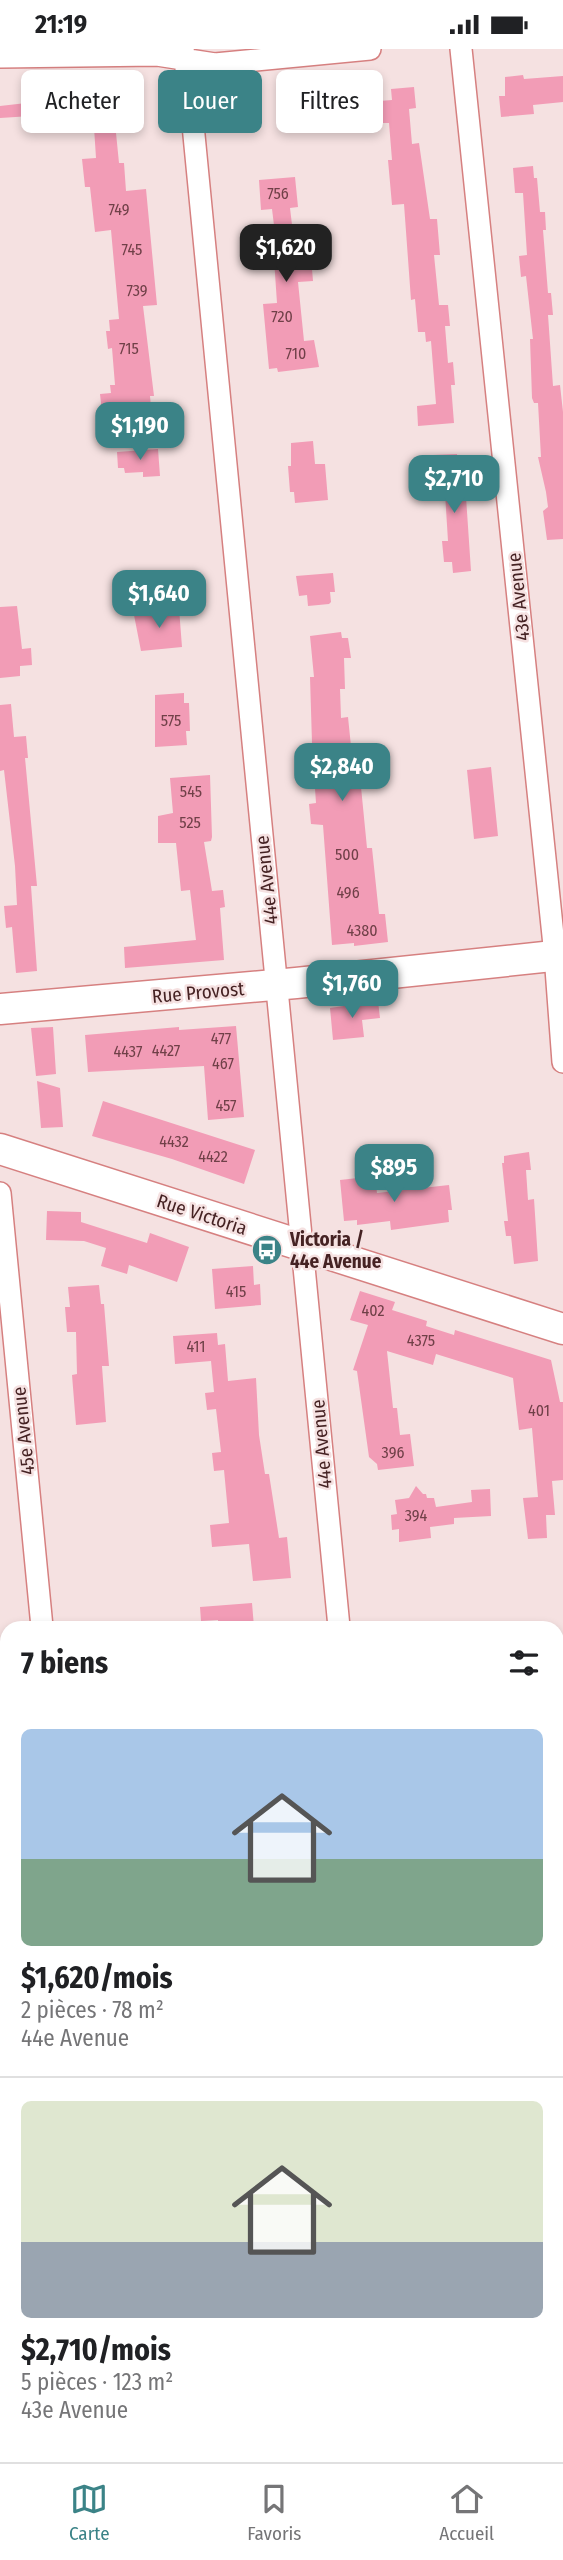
<!DOCTYPE html>
<html lang="fr">
<head>
<meta charset="utf-8">
<style>
	:root { --surface:#fff; --page:#f6f6f6; --text:#202124; --muted:#757577; --line:#e0e0e0; --accent:#3b8387 }
	body { margin:0; font-family:"Fira Sans Condensed",sans-serif; background:var(--page); color:var(--text); height:100vh; display:flex; flex-direction:column; font-size:26px; white-space:nowrap }
	* { box-sizing:border-box; margin:0 }
	p { font-size:23px; color:var(--muted) }
	.icon { flex:none; width:38px; height:38px; fill:none; stroke:currentColor; stroke-width:2; stroke-linecap:round; stroke-linejoin:round }
	.map { position:relative; flex:1; overflow:hidden }
	.drawer { position:absolute; left:0px; top:1572px; width:564px; height:842px; display:flex; flex-direction:column; background:var(--surface); border-radius:21px 21px 0 0; box-shadow:0 4px 10px #0003 }
	.drawer>* { flex:none }
	.top-card { position:absolute; left:21px; top:21px; width:522px; height:63px; display:flex; gap:14px }
	.price { position:absolute; translate:-50% -60px; padding:0 16px; border-radius:14px; background:var(--accent); color:#fff; font-size:23px; line-height:46px; filter:drop-shadow(0 2px 4px #0008) }
	.price::after { content:''; position:absolute; left:50%; top:42px; width:21px; height:16px; margin-left:-10px; background:inherit; clip-path:polygon(0 0,100% 0,50% 100%) }
	.price.active { background:#222; color:#fff }
	ul { padding:0; list-style:none }
	li { display:grid; align-content:center; gap:14px; height:371px; padding:0 21px }
	li+li { border-top:2px solid var(--line) }
	li span { display:grid; place-items:center; height:217px; border-radius:10px; color:#555 }
	li>.icon { margin-inline-start:auto }
	span .icon { width:126px; height:126px; fill:#fffc; stroke-width:1 }
	li b { font-size:30px }
	h2 { display:flex; justify-content:space-between; align-items:center; height:84px; padding:0 21px; font-size:30px }
	.pill { padding:0 24px; border-radius:10px; background:var(--surface); box-shadow:0 4px 10px #0003; font-size:24px; line-height:63px }
	.pill.active { background:var(--accent); color:#fff }
	.status { display:flex; justify-content:space-between; align-items:center; height:49px; padding:0 35px; background:var(--surface); direction:ltr }
	.status svg { height:19px; fill:currentColor }
	.dock { display:flex; justify-content:space-around; align-items:center; height:98px; border-top:2px solid var(--line); background:var(--surface); font-size:19px; color:var(--muted) }
	.dock a { display:grid; justify-items:center; gap:4px }
	.dock .active { color:var(--accent) }
	.map>svg:first-child { display:block }
	.built { fill:#fed4d3 }
	.green { fill:#e9bc6f }
	.building { fill:#f29cb6 }
	.lines { fill:none; stroke-linecap:round; stroke-linejoin:round }
	.street-casing { stroke:#d68080; stroke-width:24 }
	.secondary-casing { stroke:#d68080; stroke-width:33 }
	.street { stroke:#fff; stroke-width:21 }
	.secondary { stroke:#fff; stroke-width:30 }
	.labels { text-anchor:middle; stroke-width:5; stroke-linejoin:round; paint-order:stroke }
	.number-label { font-size:16px; fill:#704048 }
	.street-label { font-size:19px; fill:#452223; stroke:#f5e1e1 }
	.poi-label { font-size:19px; font-weight:bold; fill:#452223; stroke:#f5e1e1; text-anchor:start }
</style>
</head>
<body>
<div class="status"><b>21:19</b><svg viewBox="0 0 49 12"><path d="M0 12V9h3v3zM5 12V6h3v6zM10 12V3h3v9zM15 12V0h3v12zM26 1h20v11H26zM47 4h2v5h-2z"/></svg></div>
<div class="map">
<svg width="563" height="2413" viewBox="0 0 563 2413">
	<rect width="100%" height="100%" fill="#f5e1e1"/>
	<path class="built" d="M 563,2280 L 563,2377 L 557,2378 L 557,2281 Z"/>
	<path class="green" d="M 253,2406 L 391,2406 L 392,2413 L 254,2413 Z"/>
	<path class="building" d="M 523,26 L 524,30 L 563,27 L 563,53 L 533,56 L 534,65 L 501,68 L 499,47 L 505,47 L 505,28 Z
		M 414,38 L 416,59 L 409,60 L 412,95 L 419,94 L 430,170 L 437,170 L 440,206 L 434,206 L 439,256 L 448,256 L 450,277 L 445,277 L 448,314 L 453,313 L 455,336 L 451,336 L 454,374 L 418,377 L 417,357 L 436,355 L 431,292 L 426,293 L 425,283 L 418,283 L 415,250 L 411,251 L 404,155 L 392,156 L 388,111 L 392,111 L 389,74 L 382,74 L 379,52 L 392,51 L 391,40 Z
		M 347,46 L 350,72 L 318,75 L 315,49 Z
		M 70,49 L 73,75 L 33,80 L 31,67 L 0,69 L 0,57 Z
		M 140,60 L 141,74 L 132,75 L 133,83 L 116,84 L 119,114 L 124,114 L 126,142 L 146,140 L 157,256 L 143,257 L 154,347 L 150,347 L 151,358 L 143,359 L 144,368 L 114,375 L 113,362 L 102,363 L 100,345 L 111,344 L 110,336 L 115,336 L 112,299 L 108,300 L 106,282 L 110,282 L 109,271 L 119,270 L 111,181 L 95,183 L 90,138 L 85,138 L 82,110 L 96,109 L 93,63 Z
		M 533,117 L 534,129 L 537,129 L 540,163 L 545,163 L 546,181 L 543,181 L 548,244 L 551,244 L 553,266 L 548,266 L 553,337 L 560,336 L 563,363 L 563,490 L 547,491 L 543,462 L 548,458 L 546,443 L 538,408 L 541,408 L 538,354 L 534,354 L 532,349 L 530,290 L 533,290 L 526,227 L 521,228 L 519,207 L 527,206 L 523,144 L 515,144 L 513,119 Z
		M 295,128 L 298,158 L 290,159 L 296,209 L 311,208 L 313,232 L 298,233 L 304,292 L 314,291 L 319,318 L 278,323 L 277,319 L 269,320 L 263,255 L 277,254 L 274,210 L 278,209 L 272,160 L 261,161 L 259,131 Z
		M 313,392 L 315,415 L 325,415 L 328,451 L 295,454 L 294,443 L 290,443 L 288,417 L 291,417 L 291,394 Z
		M 158,400 L 160,427 L 143,428 L 143,423 L 125,424 L 124,419 L 118,419 L 117,403 Z
		M 457,405 L 460,449 L 466,448 L 471,522 L 453,524 L 452,513 L 444,513 L 442,492 L 448,492 L 444,428 L 435,429 L 433,406 Z
		M 333,524 L 335,543 L 330,543 L 331,553 L 329,555 L 308,557 L 307,546 L 299,547 L 296,527 Z
		M 17,557 L 22,600 L 31,599 L 32,616 L 20,617 L 20,627 L 0,629 L 0,558 Z
		M 179,559 L 182,598 L 141,602 L 134,566 L 149,565 L 149,561 Z
		M 341,583 L 342,589 L 348,589 L 351,609 L 344,609 L 345,640 L 340,640 L 341,669 L 348,668 L 352,707 L 374,705 L 376,723 L 363,724 L 364,738 L 361,738 L 367,799 L 372,799 L 379,865 L 385,865 L 388,893 L 354,897 L 354,894 L 332,896 L 323,776 L 311,775 L 309,755 L 316,754 L 314,725 L 318,724 L 315,694 L 312,694 L 310,628 L 314,628 L 310,587 Z
		M 184,644 L 184,654 L 189,654 L 190,682 L 186,682 L 187,696 L 155,698 L 155,646 Z
		M 11,655 L 14,688 L 26,687 L 28,709 L 25,709 L 37,837 L 31,837 L 37,922 L 16,924 L 12,878 L 6,879 L 4,857 L 17,856 L 15,817 L 4,721 L 0,722 L 0,656 Z
		M 491,718 L 498,787 L 474,790 L 467,721 Z
		M 210,726 L 212,788 L 211,792 L 204,793 L 212,842 L 223,841 L 225,858 L 220,859 L 224,911 L 125,919 L 124,898 L 196,891 L 190,841 L 181,842 L 176,794 L 158,794 L 158,767 L 173,764 L 170,729 Z
		M 378,952 L 380,969 L 362,971 L 364,988 L 333,991 L 330,959 Z
		M 236,977 L 244,1068 L 208,1071 L 204,1017 L 88,1023 L 85,986 L 179,978 L 179,981 Z
		M 53,978 L 56,1025 L 36,1027 L 31,979 Z
		M 37,1032 L 60,1039 L 63,1078 L 41,1079 Z
		M 103,1052 L 255,1101 L 244,1135 L 172,1110 L 92,1087 Z
		M 529,1103 L 531,1121 L 526,1121 L 528,1151 L 534,1150 L 538,1212 L 514,1215 L 511,1187 L 506,1187 L 504,1172 L 508,1172 L 502,1114 L 504,1114 L 504,1107 Z
		M 375,1127 L 377,1144 L 449,1136 L 452,1161 L 448,1161 L 449,1173 L 391,1181 L 390,1172 L 357,1176 L 357,1171 L 344,1172 L 340,1131 Z
		M 47,1162 L 81,1163 L 81,1173 L 147,1194 L 150,1184 L 189,1198 L 177,1233 L 129,1216 L 127,1225 L 101,1217 L 106,1199 L 84,1192 L 46,1191 Z
		M 253,1217 L 254,1236 L 260,1235 L 261,1256 L 215,1260 L 212,1220 Z
		M 99,1236 L 101,1255 L 104,1255 L 109,1317 L 102,1317 L 106,1373 L 76,1376 L 72,1326 L 77,1325 L 76,1283 L 67,1283 L 65,1258 L 70,1258 L 68,1238 Z
		M 360,1242 L 395,1253 L 392,1261 L 427,1272 L 426,1277 L 454,1286 L 455,1281 L 551,1311 L 560,1353 L 563,1353 L 563,1431 L 552,1432 L 555,1466 L 546,1466 L 547,1489 L 528,1490 L 523,1449 L 538,1448 L 532,1379 L 519,1381 L 513,1329 L 436,1305 L 433,1316 L 387,1302 L 393,1359 L 397,1359 L 400,1386 L 410,1385 L 414,1417 L 378,1421 L 377,1415 L 369,1408 L 357,1322 L 353,1321 L 368,1276 L 350,1271 Z
		M 217,1284 L 218,1296 L 225,1295 L 228,1332 L 256,1329 L 259,1386 L 265,1425 L 269,1425 L 279,1489 L 287,1488 L 291,1529 L 253,1532 L 249,1495 L 212,1498 L 210,1476 L 229,1474 L 224,1421 L 214,1422 L 212,1404 L 221,1403 L 216,1360 L 207,1361 L 205,1344 L 214,1343 L 211,1312 L 175,1315 L 173,1287 Z
		M 416,1437 L 423,1445 L 426,1445 L 427,1449 L 434,1449 L 436,1458 L 472,1453 L 471,1441 L 490,1440 L 491,1467 L 454,1469 L 454,1475 L 430,1478 L 431,1489 L 399,1493 L 399,1480 L 392,1481 L 391,1466 L 397,1465 L 395,1451 L 409,1449 Z
		M 252,1554 L 254,1578 L 218,1578 L 218,1571 L 201,1572 L 200,1558 Z"/>
	<g class="lines">
		<g class="street-casing">
			<path id="street" d="M 183,0 L 190,45 L 339,1578
				M 461,0 L 555,906 L 563,1013
				M 0,8 L 157,6 L 215,15 L 370,0
				M 0,1144 L 42,1578
				M 124,2406 L 124,2413
				M 419,2406 L 420,2413"/>
		</g>
		<g class="secondary-casing">
			<path id="secondary" d="M 0,960 L 296,934 L 563,906
				M 0,1100 L 563,1280"/>
		</g>
		<use href="#street" class="street"/>
		<use href="#secondary" class="secondary"/>
	</g>
	<defs>
		<g id="bus-disc" transform="scale(1.575)"><circle r="9.5" fill="#3b8387" stroke="#f5e1e1"/><path d="M-5-6H5V4H4V6H2V4H-2V6H-4V4H-5ZM-3.5-4V0h7V-4ZM-3.5 1.2v1.5H-2V1.2ZM2 1.2v1.5H3.5V1.2Z" fill="#fff"/></g>
	</defs>
	<g fill-rule="evenodd">
		<use href="#bus-disc" x="267" y="1201"/>
	</g>
	<g class="labels">
		<g class="number-label">
			<text x="278" y="150">756</text>
			<text x="119" y="166">749</text>
			<text x="132" y="206">745</text>
			<text x="137" y="247">739</text>
			<text x="282" y="273">720</text>
			<text x="129" y="305">715</text>
			<text x="296" y="310">710</text>
			<text x="171" y="677">575</text>
			<text x="191" y="748">545</text>
			<text x="190" y="779">525</text>
			<text x="347" y="811">500</text>
			<text x="348" y="849">496</text>
			<text x="362" y="887">4380</text>
			<text x="221" y="995">477</text>
			<text x="166" y="1007">4427</text>
			<text x="128" y="1008">4437</text>
			<text x="223" y="1020">467</text>
			<text x="226" y="1062">457</text>
			<text x="174" y="1098">4432</text>
			<text x="213" y="1113">4422</text>
			<text x="236" y="1248">415</text>
			<text x="373" y="1267">402</text>
			<text x="421" y="1297">4375</text>
			<text x="196" y="1303">411</text>
			<text x="539" y="1367">401</text>
			<text x="393" y="1409">396</text>
			<text x="416" y="1472">394</text>
		</g>
		<g class="street-label">
			<text transform="translate(518 548) rotate(-96)" y="7">43e Avenue</text>
			<text transform="translate(266 831) rotate(-96)" y="7">44e Avenue</text>
			<text transform="translate(198 943) rotate(-5)" y="7">Rue Provost</text>
			<text transform="translate(202 1165) rotate(18)" y="7">Rue Victoria</text>
			<text transform="translate(23 1382) rotate(-96)" y="7">45e Avenue</text>
			<text transform="translate(321 1395) rotate(-95)" y="7">44e Avenue</text>
		</g>
		<g class="poi-label">
			<text x="290" y="1197">Victoria /<tspan x="290" dy="22">44e Avenue</tspan></text>
		</g>
	</g>
</svg>
<b class="price active" style="left:286px;top:235px">$1,620</b>
<b class="price" style="left:140px;top:413px">$1,190</b>
<b class="price" style="left:454px;top:466px">$2,710</b>
<b class="price" style="left:159px;top:581px">$1,640</b>
<b class="price" style="left:342px;top:754px">$2,840</b>
<b class="price" style="left:352px;top:971px">$1,760</b>
<b class="price" style="left:394px;top:1155px">$895</b>
<div class="top-card">
<a class="pill">Acheter</a>
<a class="pill active">Louer</a>
<a class="pill">Filtres</a>
</div>
<section class="drawer">
<h2>7 biens<svg class="icon" aria-label="filters" viewBox="0 0 24 24"><path d="M4 7h16M4 17h16"/><circle cx="9" cy="7" r="2"/><circle cx="15" cy="17" r="2"/></svg></h2>
<ul>
<li><span style="background:linear-gradient(#a9c7e8 60%,#7fa58c 0)"><svg class="icon" aria-label="home" viewBox="0 0 24 24"><path d="M3 11l9-7 9 7M6 9v11h12V9"/></svg></span><div><b>$1,620/mois</b><p>2 pièces · 78 m²</p><p>44e Avenue</p></div></li>
<li><span style="background:linear-gradient(#dfe7d0 65%,#9aa5b1 0)"><svg class="icon" aria-label="home" viewBox="0 0 24 24"><path d="M3 11l9-7 9 7M6 9v11h12V9"/></svg></span><div><b>$2,710/mois</b><p>5 pièces · 123 m²</p><p>43e Avenue</p></div></li>
</ul>
</section>
</div>
<nav class="dock">
<a class="active"><svg class="icon" aria-label="map" viewBox="0 0 24 24"><path d="M3 6l6-2 6 2 6-2v14l-6 2-6-2-6 2zM9 4v14M15 6v14"/></svg>Carte</a>
<a><svg class="icon" aria-label="saved" viewBox="0 0 24 24"><path d="M7 4h10v16l-5-4-5 4z"/></svg>Favoris</a>
<a><svg class="icon" aria-label="home" viewBox="0 0 24 24"><path d="M3 11l9-7 9 7M6 9v11h12V9"/></svg>Accueil</a>
</nav>
</body>
</html>
